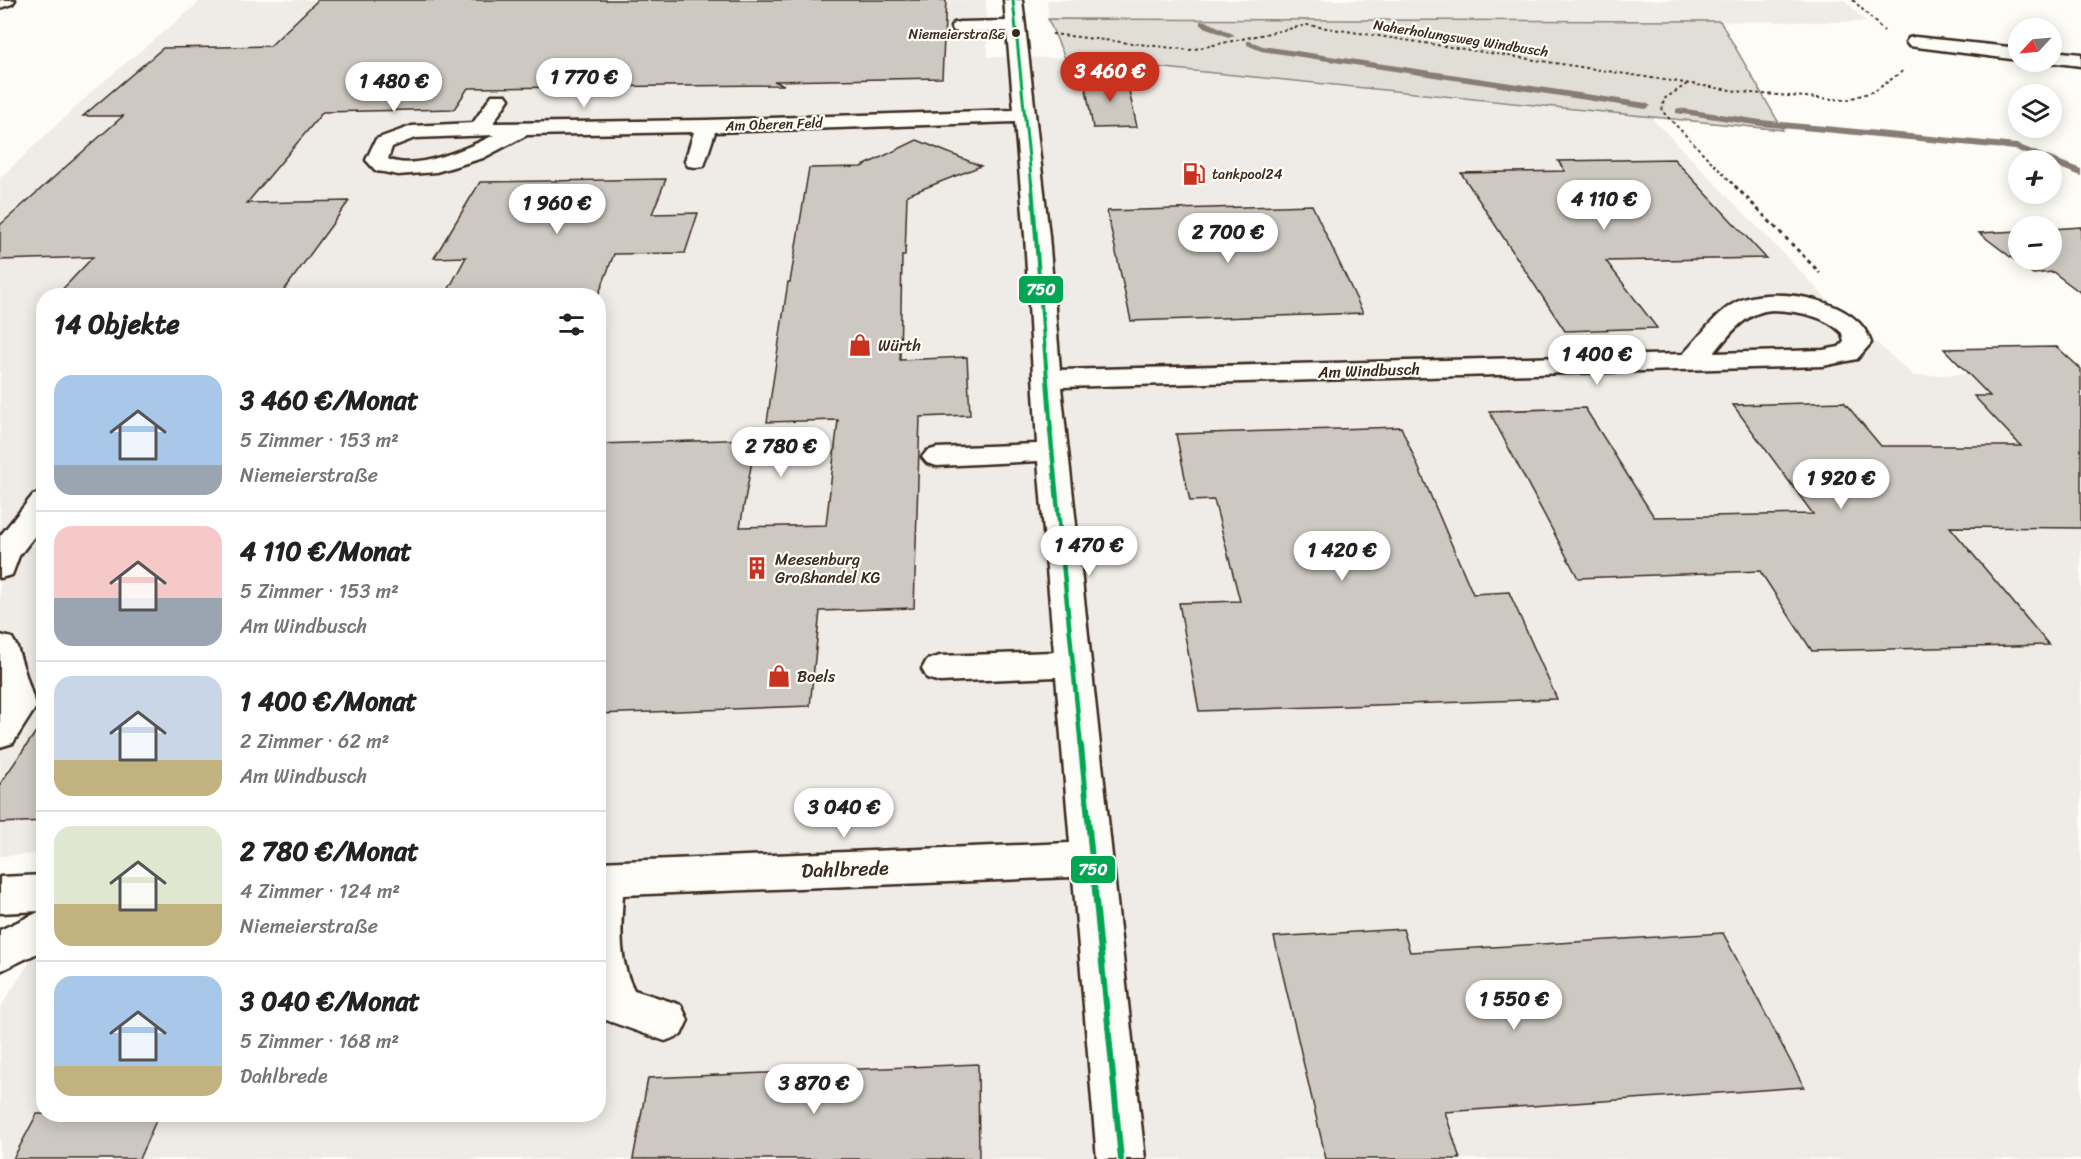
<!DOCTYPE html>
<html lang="de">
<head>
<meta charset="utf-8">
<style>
	:root { --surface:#fff; --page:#f2f2f2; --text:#222; --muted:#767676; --line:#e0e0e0; --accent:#c8321e }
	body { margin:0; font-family:Sriracha,sans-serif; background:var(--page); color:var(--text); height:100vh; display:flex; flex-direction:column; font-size:22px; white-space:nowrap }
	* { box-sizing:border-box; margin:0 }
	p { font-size:20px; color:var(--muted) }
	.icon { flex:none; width:33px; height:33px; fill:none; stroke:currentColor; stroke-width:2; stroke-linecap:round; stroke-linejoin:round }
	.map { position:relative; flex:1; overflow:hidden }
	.side { position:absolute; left:36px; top:288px; width:570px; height:834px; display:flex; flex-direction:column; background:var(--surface); border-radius:24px; box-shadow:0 3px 15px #0003 }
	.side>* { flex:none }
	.needle { width:39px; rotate:244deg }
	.tools { position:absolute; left:2008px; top:18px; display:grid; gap:12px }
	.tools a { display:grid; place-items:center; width:54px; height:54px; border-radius:50%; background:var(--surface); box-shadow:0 3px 15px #0003; font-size:30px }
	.price { position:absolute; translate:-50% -51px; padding:0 14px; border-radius:21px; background:#fff; color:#222; font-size:20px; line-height:39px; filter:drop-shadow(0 2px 3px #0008) }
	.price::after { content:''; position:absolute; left:50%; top:36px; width:18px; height:14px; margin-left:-9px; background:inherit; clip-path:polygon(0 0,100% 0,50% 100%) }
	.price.active { background:var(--accent); color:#fff }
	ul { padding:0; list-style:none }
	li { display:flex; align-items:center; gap:18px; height:150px; padding:0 18px }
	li+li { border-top:2px solid var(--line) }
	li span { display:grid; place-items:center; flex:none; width:168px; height:120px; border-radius:18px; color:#555 }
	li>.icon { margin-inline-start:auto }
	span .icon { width:72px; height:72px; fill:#fffc; stroke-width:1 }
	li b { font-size:26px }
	h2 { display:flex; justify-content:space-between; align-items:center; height:72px; padding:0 18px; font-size:26px }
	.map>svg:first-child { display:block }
	.built { fill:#efece7 }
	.green { fill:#e1ded7; stroke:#8e847a; stroke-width:1.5 }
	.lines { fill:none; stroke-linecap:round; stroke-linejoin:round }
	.stream { fill:#887d74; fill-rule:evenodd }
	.building { fill:#cdc8c2; stroke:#3b2a1e; stroke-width:1.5 }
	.minor-casing { stroke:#3b2a1e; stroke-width:5 }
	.path-far1 { stroke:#3b2a1e; stroke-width:2; stroke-dasharray:3 3; stroke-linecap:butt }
	.path { stroke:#3b2a1e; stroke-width:3; stroke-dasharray:4 4; stroke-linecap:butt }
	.minor { fill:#fdfcf7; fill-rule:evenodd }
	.bus-1-far3-casing { stroke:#fdfcf7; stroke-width:6 }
	.bus-1-far2-casing { stroke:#fdfcf7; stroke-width:8 }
	.bus-1-far1-casing { stroke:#fdfcf7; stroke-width:9 }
	.bus-1-casing { stroke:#fdfcf7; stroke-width:10 }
	.bus-1-far3 { stroke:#00a651; stroke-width:3 }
	.bus-1-far2 { stroke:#00a651; stroke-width:4 }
	.bus-1-far1 { stroke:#00a651; stroke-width:4.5 }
	.bus-1 { stroke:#00a651; stroke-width:6 }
	.bus-dot { fill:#3b2a1e; stroke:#fdfcf7; stroke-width:2 }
	.labels { text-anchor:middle; stroke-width:4.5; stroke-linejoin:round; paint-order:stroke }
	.bus-label { font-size:14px; fill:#3b2a1e; stroke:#fdfcf7; text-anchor:end }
	.far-street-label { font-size:14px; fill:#3b2a1e; stroke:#fdfcf7 }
	.far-poi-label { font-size:14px; fill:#3b2a1e; stroke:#fdfcf7; text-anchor:start }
	.poi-label { font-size:16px; fill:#3b2a1e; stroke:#fdfcf7; text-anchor:start }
	.street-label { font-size:16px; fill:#3b2a1e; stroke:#fdfcf7 }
	.near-street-label { font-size:20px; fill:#3b2a1e; stroke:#fdfcf7 }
	.line-badge { stroke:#fdfcf7; stroke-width:2 }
	.badge-label { font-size:16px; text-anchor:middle; font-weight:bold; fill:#fff }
</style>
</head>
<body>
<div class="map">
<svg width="2081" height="1159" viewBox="0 0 2081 1159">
	<rect width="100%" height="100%" fill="#fdfcf7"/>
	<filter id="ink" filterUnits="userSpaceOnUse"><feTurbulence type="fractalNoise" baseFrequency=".0167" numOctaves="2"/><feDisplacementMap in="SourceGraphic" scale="12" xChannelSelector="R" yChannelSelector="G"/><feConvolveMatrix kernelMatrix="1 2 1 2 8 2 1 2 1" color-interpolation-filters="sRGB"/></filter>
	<g filter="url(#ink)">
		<path class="built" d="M 202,0 L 986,0 L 988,57 L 1065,58 L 1651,117 L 1827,299 L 1914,376 L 2081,369 L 2081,1159 L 0,1159 L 0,1008 L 43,941 L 44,1114 L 598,1114 L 598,296 L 44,296 L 43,854 L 0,856 L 0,178 L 98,86 Z
			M 1047,0 L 1845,0 L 1866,22 L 1048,19 Z"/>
		<path class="green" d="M 1048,19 L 1720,21 L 1783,130 L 1065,58 Z"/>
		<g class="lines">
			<path class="stream" d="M 1200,21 L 1206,21 L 1235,35 L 1228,37 L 1200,25 Z
				M 1250,41 L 1263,46 L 1646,103 L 1651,106 L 1646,109 L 1261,51 L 1247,45 L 1247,41 Z
				M 1679,108 L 1761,120 L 2017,144 L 2081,169 L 2081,176 L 2052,165 L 2052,160 L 2043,160 L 2015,150 L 1761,126 L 1676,113 L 1676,109 Z"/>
		</g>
		<path class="building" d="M 318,0 L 946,0 L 942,78 L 774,81 L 784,85 L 468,88 L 454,109 L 323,112 L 247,203 L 349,201 L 280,296 L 56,296 L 93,257 L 0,260 L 0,225 L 123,116 L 83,116 L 163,48 L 270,46 Z
			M 1126,77 L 1137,127 L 1093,128 L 1084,78 Z
			M 917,140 L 981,166 L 907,195 L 905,256 L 902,256 L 900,360 L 967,357 L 970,415 L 920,417 L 914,608 L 820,611 L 810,706 L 598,714 L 598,444 L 756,439 L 740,527 L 826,525 L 838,420 L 767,422 L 788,282 L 790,282 L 809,168 L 861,167 Z
			M 1674,159 L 1766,258 L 1606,261 L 1657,328 L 1565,331 L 1461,173 L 1565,171 L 1558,161 Z
			M 666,179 L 652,214 L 698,213 L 685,253 L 614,254 L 598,296 L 445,296 L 466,257 L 434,258 L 480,182 Z
			M 1312,205 L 1363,313 L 1131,321 L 1107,211 Z
			M 2081,227 L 2081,293 L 2053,272 L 2033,274 L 1979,233 L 2019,231 L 2019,260 L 2052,260 L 2052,229 Z
			M 2057,347 L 2081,369 L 2081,528 L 1950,527 L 2049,645 L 1812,651 L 1760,571 L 1578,578 L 1489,411 L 1585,408 L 1654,517 L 1813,514 L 1733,405 L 1844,402 L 1881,446 L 2021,446 L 1974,396 L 1990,396 L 1944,349 Z
			M 1401,427 L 1473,594 L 1509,592 L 1557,699 L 1199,711 L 1179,603 L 1240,601 L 1214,500 L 1190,501 L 1176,434 Z
			M 44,720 L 44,821 L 0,823 L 0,784 Z
			M 1403,929 L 1410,952 L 1723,933 L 1804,1087 L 1445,1112 L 1460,1159 L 1326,1159 L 1274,937 Z
			M 978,1064 L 979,1159 L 633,1159 L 648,1078 Z
			M 37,1114 L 159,1114 L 139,1159 L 13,1159 Z"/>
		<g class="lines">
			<g class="minor-casing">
				<path id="minor" d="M 0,0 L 15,0 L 12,4 L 0,8 Z
					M 1004,0 L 1022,0 L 1049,236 L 1060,370 L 1683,354 C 1701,336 1718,309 1741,300 C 1779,286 1860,300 1871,343 L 1857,359 L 1823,366 L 1061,387 L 1145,1159 L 1097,1159 L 1073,877 L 623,895 C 621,928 618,960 634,990 L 681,1005 L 688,1020 L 681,1035 L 665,1041 L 603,1019 L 598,1010 L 598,862 L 1070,843 L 1056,677 L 940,682 L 927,678 L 922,669 L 927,660 L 940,656 L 1054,652 L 1038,461 L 937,466 L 927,463 L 922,457 L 927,451 L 937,448 L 1037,444 L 1025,236 L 1015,122 L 715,132 L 704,166 L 696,167 L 688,166 L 685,161 L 694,132 L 527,135 L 483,158 L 436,172 L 398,175 L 384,172 L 376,171 L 366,160 L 376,139 L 412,126 L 473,123 L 492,95 L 506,95 L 509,99 L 493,123 L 706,120 L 1014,110 L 1007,31 L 960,32 L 954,31 L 951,27 L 954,23 L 960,22 L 1006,21 ZM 494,135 C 470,147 415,172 388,159 L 392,147 L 415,138 ZM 1773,310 C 1797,311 1824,315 1842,333 L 1844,342 L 1839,347 L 1823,350 L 1714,353 C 1730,334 1746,311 1773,310 Z
					M 1915,37 L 2019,48 L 2019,60 L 1909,46 L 1906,42 L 1909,38 Z
					M 2052,51 L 2081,54 L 2081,66 L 2048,62 L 2052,62 Z
					M 44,492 L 44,524 L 19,556 L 12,575 L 0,578 L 0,536 L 33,495 Z
					M 0,635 L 12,638 L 17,647 L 36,707 L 13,743 L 0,747 Z
					M 44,875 L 44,950 L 0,971 L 0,930 L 41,911 L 0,913 L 0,877 Z"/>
			</g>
			<path class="path-far1" d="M 1853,0 L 1884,31
				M 1052,34 L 1190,50 L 1307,25 L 1750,93 L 1846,100 L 1875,91 L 1904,70
				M 1687,84 L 1664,99 L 1662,111 L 1737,188"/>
			<path class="path" d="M 1735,186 L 1820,273"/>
			<use href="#minor" class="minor"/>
			<g class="bus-1-far3-casing">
				<path id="bus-1-far3" d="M 1013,0 L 1032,188"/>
			</g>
			<g class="bus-1-far2-casing">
				<path id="bus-1-far2" d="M 1032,186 L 1051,431"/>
			</g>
			<g class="bus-1-far1-casing">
				<path id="bus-1-far1" d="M 1050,429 L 1081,747"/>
			</g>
			<g class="bus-1-casing">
				<path id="bus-1" d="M 1081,746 L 1121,1159"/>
			</g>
			<use href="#bus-1-far3" class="bus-1-far3"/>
			<use href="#bus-1-far2" class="bus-1-far2"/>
			<use href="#bus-1-far1" class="bus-1-far1"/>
			<use href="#bus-1" class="bus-1"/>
		</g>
	</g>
	<defs>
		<g id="fuel-bare" transform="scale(1.8)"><path d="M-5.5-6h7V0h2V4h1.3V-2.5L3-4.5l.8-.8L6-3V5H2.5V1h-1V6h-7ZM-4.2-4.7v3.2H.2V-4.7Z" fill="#c8321e" stroke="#fdfcf7" stroke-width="2.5" paint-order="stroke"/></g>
		<g id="shop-bare" transform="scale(1.8)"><path d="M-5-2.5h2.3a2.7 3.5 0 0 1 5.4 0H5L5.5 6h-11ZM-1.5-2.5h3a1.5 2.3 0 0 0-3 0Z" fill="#c8321e" stroke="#fdfcf7" stroke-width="2.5" paint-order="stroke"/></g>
		<g id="building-bare" transform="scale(1.8)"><path d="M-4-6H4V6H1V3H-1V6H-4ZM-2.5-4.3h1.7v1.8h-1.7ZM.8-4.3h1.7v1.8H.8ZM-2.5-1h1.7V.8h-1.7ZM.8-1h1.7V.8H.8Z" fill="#c8321e" stroke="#fdfcf7" stroke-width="2.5" paint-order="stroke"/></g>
	</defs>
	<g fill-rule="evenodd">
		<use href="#fuel-bare" x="1194" y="174"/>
		<use href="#shop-bare" x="860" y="345"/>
		<use href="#building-bare" x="757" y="568"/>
		<use href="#shop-bare" x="779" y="676"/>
	</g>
	<circle class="bus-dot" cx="1016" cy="33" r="5"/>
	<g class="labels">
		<g class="bus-label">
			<text x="1005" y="39">Niemeierstraße</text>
		</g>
		<g class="far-street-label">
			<text transform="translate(1461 38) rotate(9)" y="5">Naherholungsweg Windbusch</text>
			<text transform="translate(774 124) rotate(-2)" y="5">Am Oberen Feld</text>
		</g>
		<g class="far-poi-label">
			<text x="1212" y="179">tankpool24</text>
		</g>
		<g class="poi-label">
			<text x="878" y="351">Würth</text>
			<text x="775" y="565">Meesenburg<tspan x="775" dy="18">Großhandel KG</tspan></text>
			<text x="797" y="682">Boels</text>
		</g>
		<g class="street-label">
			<text transform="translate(1369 370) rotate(-2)" y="6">Am Windbusch</text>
		</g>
		<g class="near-street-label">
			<text transform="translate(845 869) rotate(-2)" y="7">Dahlbrede</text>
		</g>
	</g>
	<g class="line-badge">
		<rect x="1018" y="275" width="46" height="29" rx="6" fill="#00a651"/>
		<rect x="1070" y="855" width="46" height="29" rx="6" fill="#00a651"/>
	</g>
	<g class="badge-label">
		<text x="1041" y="295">750</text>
		<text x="1093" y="875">750</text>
	</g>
</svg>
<div class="tools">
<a><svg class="needle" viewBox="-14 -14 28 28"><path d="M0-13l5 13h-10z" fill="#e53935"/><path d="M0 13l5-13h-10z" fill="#767676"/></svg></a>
<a><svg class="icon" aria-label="layers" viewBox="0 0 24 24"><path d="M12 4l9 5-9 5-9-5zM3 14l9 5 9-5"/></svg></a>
<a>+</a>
<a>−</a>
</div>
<b class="price active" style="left:1110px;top:103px">3 460 €</b>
<b class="price" style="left:584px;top:109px">1 770 €</b>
<b class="price" style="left:394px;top:113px">1 480 €</b>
<b class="price" style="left:1604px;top:231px">4 110 €</b>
<b class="price" style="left:557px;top:235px">1 960 €</b>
<b class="price" style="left:1228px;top:264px">2 700 €</b>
<b class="price" style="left:1597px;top:386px">1 400 €</b>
<b class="price" style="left:781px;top:478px">2 780 €</b>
<b class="price" style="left:1841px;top:510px">1 920 €</b>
<b class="price" style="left:1089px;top:577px">1 470 €</b>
<b class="price" style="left:1342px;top:582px">1 420 €</b>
<b class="price" style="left:844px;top:839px">3 040 €</b>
<b class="price" style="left:1514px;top:1031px">1 550 €</b>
<b class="price" style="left:814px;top:1115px">3 870 €</b>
<section class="side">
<h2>14 Objekte<svg class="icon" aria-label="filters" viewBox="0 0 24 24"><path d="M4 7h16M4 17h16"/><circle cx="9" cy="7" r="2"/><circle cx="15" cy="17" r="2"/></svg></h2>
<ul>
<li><span style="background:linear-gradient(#a9c7e8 75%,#9aa5b1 0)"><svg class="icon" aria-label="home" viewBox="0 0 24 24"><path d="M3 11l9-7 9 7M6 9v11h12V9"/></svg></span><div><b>3 460 €/Monat</b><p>5 Zimmer · 153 m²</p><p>Niemeierstraße</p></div></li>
<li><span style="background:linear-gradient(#f6c9c9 60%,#9aa5b1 0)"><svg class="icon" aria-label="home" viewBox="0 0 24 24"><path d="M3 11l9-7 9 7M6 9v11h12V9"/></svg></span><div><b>4 110 €/Monat</b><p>5 Zimmer · 153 m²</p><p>Am Windbusch</p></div></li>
<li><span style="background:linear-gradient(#c9d6e8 70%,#c2b280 0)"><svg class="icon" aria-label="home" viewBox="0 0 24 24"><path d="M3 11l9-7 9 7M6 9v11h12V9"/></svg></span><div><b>1 400 €/Monat</b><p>2 Zimmer · 62 m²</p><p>Am Windbusch</p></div></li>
<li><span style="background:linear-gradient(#dfe7d0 65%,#c2b280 0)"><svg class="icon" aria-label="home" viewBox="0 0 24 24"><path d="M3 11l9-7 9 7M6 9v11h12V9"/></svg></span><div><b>2 780 €/Monat</b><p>4 Zimmer · 124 m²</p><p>Niemeierstraße</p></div></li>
<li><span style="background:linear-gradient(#a9c7e8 75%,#c2b280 0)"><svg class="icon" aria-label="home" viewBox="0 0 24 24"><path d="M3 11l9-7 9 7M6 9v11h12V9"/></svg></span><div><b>3 040 €/Monat</b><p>5 Zimmer · 168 m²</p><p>Dahlbrede</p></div></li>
</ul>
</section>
</div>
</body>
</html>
